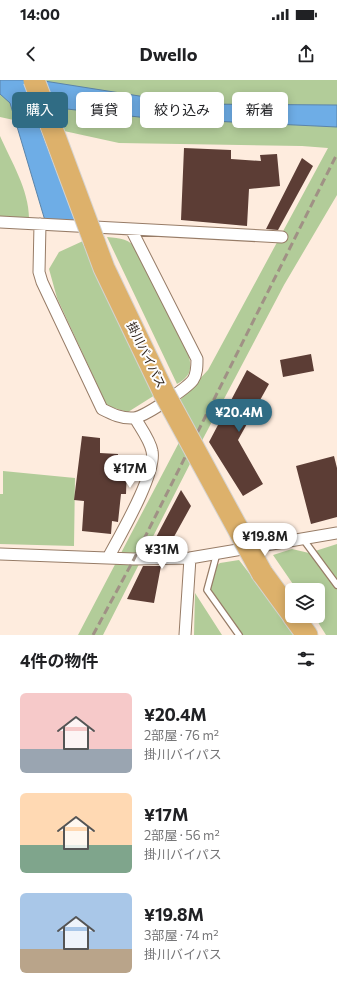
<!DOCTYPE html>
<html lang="ja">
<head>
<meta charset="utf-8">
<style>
	:root { --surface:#fff; --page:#f6f6f6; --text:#202124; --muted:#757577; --accent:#306c84 }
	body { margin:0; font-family:Commissioner,"Noto Sans JP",sans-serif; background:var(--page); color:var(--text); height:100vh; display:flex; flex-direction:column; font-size:15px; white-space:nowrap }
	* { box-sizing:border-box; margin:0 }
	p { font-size:13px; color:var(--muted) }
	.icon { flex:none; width:22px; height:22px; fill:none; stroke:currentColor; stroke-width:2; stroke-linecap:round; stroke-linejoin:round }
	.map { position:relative; height:555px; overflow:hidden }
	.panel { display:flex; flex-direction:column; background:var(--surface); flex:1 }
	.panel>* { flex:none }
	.banner { position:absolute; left:12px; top:12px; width:313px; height:36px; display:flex; gap:8px }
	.controls { position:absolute; left:285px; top:503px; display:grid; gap:8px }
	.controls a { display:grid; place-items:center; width:40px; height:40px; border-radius:6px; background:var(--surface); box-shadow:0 2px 10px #0003; font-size:20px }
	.price { position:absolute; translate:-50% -34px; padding:0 9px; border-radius:14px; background:#fff; color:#222; font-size:13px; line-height:26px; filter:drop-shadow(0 1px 2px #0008) }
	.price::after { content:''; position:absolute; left:50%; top:24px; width:12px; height:9px; margin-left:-6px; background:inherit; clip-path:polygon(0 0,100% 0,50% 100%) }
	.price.on { background:var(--accent); color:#fff }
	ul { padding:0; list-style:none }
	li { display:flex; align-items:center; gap:12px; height:100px; padding:0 20px }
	li span { display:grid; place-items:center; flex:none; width:112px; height:80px; border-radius:6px; color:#555 }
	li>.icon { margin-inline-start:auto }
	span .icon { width:48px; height:48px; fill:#fffc; stroke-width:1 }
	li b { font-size:17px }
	h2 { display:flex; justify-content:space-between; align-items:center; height:48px; padding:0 20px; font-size:17px }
	.tag { padding:0 14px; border-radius:6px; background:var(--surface); box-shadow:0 2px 10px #0003; font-size:14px; line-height:36px }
	.tag.on { background:var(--accent); color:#fff }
	.status { display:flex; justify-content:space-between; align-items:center; height:28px; padding:0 20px; background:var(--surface); direction:ltr }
	.status svg { height:11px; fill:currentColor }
	header { display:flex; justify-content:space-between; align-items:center; height:52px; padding:0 20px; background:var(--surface); font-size:18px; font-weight:700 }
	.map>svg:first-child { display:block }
	.green { fill:#b2cc99 }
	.water { fill:#6eade6; stroke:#5b84a9 }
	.building { fill:#5c3d35 }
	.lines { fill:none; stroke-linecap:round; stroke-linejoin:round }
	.lane-casing { stroke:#977c67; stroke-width:8 }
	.street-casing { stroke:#977c67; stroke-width:13 }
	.highway-casing { stroke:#d5d3d1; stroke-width:23 }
	.lane { stroke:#fff; stroke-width:5.5 }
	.street { stroke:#fff; stroke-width:11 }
	.highway { stroke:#ddb16b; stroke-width:21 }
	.rail { stroke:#a09185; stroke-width:3; stroke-dasharray:8 4; stroke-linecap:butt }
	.highway-bridge-casing { stroke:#d5d3d1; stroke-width:23; stroke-linecap:butt }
	.highway-bridge { stroke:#ddb16b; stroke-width:21 }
	.labels { text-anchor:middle; stroke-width:4; stroke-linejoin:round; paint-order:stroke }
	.street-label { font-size:12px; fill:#2f241b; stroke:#fdfdfd }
</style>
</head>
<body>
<div class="status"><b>14:00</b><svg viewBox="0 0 49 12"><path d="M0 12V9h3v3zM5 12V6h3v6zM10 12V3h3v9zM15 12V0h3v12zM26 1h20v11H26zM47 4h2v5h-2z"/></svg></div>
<header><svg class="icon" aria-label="back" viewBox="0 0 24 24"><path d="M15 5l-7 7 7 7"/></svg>Dwello<svg class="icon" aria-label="share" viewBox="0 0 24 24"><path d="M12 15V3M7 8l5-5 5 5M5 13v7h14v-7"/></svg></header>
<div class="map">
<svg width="337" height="555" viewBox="0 0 337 555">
	<rect width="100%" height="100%" fill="#feecde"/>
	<path class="green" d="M 0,0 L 337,0 L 337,115 L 284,205 L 196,372 L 103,555 L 78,555 L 185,351 L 180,320 L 208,290 L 328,68 L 302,66 L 119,63 L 0,37 Z
		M 0,56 C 11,81 29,110 29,138 L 0,136 Z
		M 107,157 C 121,158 129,159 138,170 L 189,276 C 192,291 190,296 177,304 Z
		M 83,161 L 155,315 L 128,332 L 107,326 L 57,218 L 49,189 L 59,172 Z
		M 3,391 L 75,398 L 74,466 L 0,464 L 0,414 L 3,414 Z
		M 337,464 L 337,555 L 326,555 L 314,536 L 318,536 L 318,510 L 297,510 L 273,475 L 292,469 L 309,473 Z
		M 239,480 L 296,555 L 239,555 L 207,510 L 211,490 L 220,483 Z
		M 195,513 L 222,555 L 194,555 Z"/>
	<path class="water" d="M 0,0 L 38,0 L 190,24 L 337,25 L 337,47 L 148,38 L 31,25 L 78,146 L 46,144 L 10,23 L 0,14 Z"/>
	<path class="building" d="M 184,68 L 231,70 L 231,79 L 261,81 L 260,75 L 277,74 L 280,106 L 249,109 L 247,146 L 181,140 Z
		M 302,78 L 313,86 L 278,150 L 266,149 Z
		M 311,274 L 314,291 L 283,297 L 280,280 Z
		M 247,290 L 269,304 L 238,360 L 263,404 L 243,416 L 209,362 Z
		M 82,356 L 100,358 L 100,373 L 118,374 L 117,388 L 127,389 L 126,414 L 121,414 L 118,442 L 112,441 L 111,454 L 82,451 L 84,421 L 74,420 Z
		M 334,376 L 337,388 L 337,437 L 311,444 L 296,386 Z
		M 181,410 L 191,426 L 170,464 L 152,465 Z
		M 143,486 L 161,486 L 154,523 L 127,519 Z"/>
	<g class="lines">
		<g class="lane-casing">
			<path id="lane" d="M 303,459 L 337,505
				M 217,473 L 207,510 L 239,555"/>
		</g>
		<g class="street-casing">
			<path id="street" d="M 0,142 L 282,157
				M 40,144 L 39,192 L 42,202 L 102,329 C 112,334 122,339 134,338 C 144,337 186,309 193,300 C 197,294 197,286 197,279 L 131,149
				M 0,474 L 134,479 L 190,478 L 337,453
				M 108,478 C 119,457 157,393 152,371 C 150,360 140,347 135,338
				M 185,555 L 190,478"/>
		</g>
		<g class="highway-casing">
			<path id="highway" d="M 94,161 L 104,188 L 164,313
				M 262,493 L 292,534
				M 293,536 L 307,555"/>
		</g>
		<use href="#lane" class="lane"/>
		<use href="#street" class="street"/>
		<use href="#highway" class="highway"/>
		<path class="rail" d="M 93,555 L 134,479 L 337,74"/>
		<g class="highway-bridge-casing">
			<path id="highway-bridge" d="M 34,0 L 94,161
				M 164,313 L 262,493"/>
		</g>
		<use href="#highway-bridge" class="highway-bridge"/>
	</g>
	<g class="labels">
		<g class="street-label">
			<text transform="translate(146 275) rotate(64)" y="4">掛川バイパス</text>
		</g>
	</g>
</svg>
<div class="controls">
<a><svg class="icon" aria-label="layers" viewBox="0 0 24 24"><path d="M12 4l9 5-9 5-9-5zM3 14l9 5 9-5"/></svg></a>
</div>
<b class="price on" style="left:239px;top:353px">¥20.4M</b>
<b class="price" style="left:130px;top:409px">¥17M</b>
<b class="price" style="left:265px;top:477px">¥19.8M</b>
<b class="price" style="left:162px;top:490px">¥31M</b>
<div class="banner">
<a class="tag on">購入</a>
<a class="tag">賃貸</a>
<a class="tag">絞り込み</a>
<a class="tag">新着</a>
</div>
</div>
<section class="panel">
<h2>4件の物件<svg class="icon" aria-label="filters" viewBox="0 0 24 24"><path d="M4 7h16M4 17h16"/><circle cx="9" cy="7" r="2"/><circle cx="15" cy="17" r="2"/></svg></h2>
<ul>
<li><span style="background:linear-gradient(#f6c9c9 70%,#9aa5b1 0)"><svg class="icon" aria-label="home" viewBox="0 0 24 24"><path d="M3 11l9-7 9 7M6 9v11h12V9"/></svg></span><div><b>¥20.4M</b><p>2部屋 · 76 m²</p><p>掛川バイパス</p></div></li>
<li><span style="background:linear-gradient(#ffd9b3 65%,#7fa58c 0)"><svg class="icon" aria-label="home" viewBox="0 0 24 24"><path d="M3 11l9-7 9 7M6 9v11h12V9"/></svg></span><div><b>¥17M</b><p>2部屋 · 56 m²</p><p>掛川バイパス</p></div></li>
<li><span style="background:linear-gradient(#a9c7e8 70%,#b9a48a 0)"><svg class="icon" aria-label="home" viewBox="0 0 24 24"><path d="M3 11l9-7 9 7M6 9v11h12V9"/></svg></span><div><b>¥19.8M</b><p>3部屋 · 74 m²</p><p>掛川バイパス</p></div></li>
</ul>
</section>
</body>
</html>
